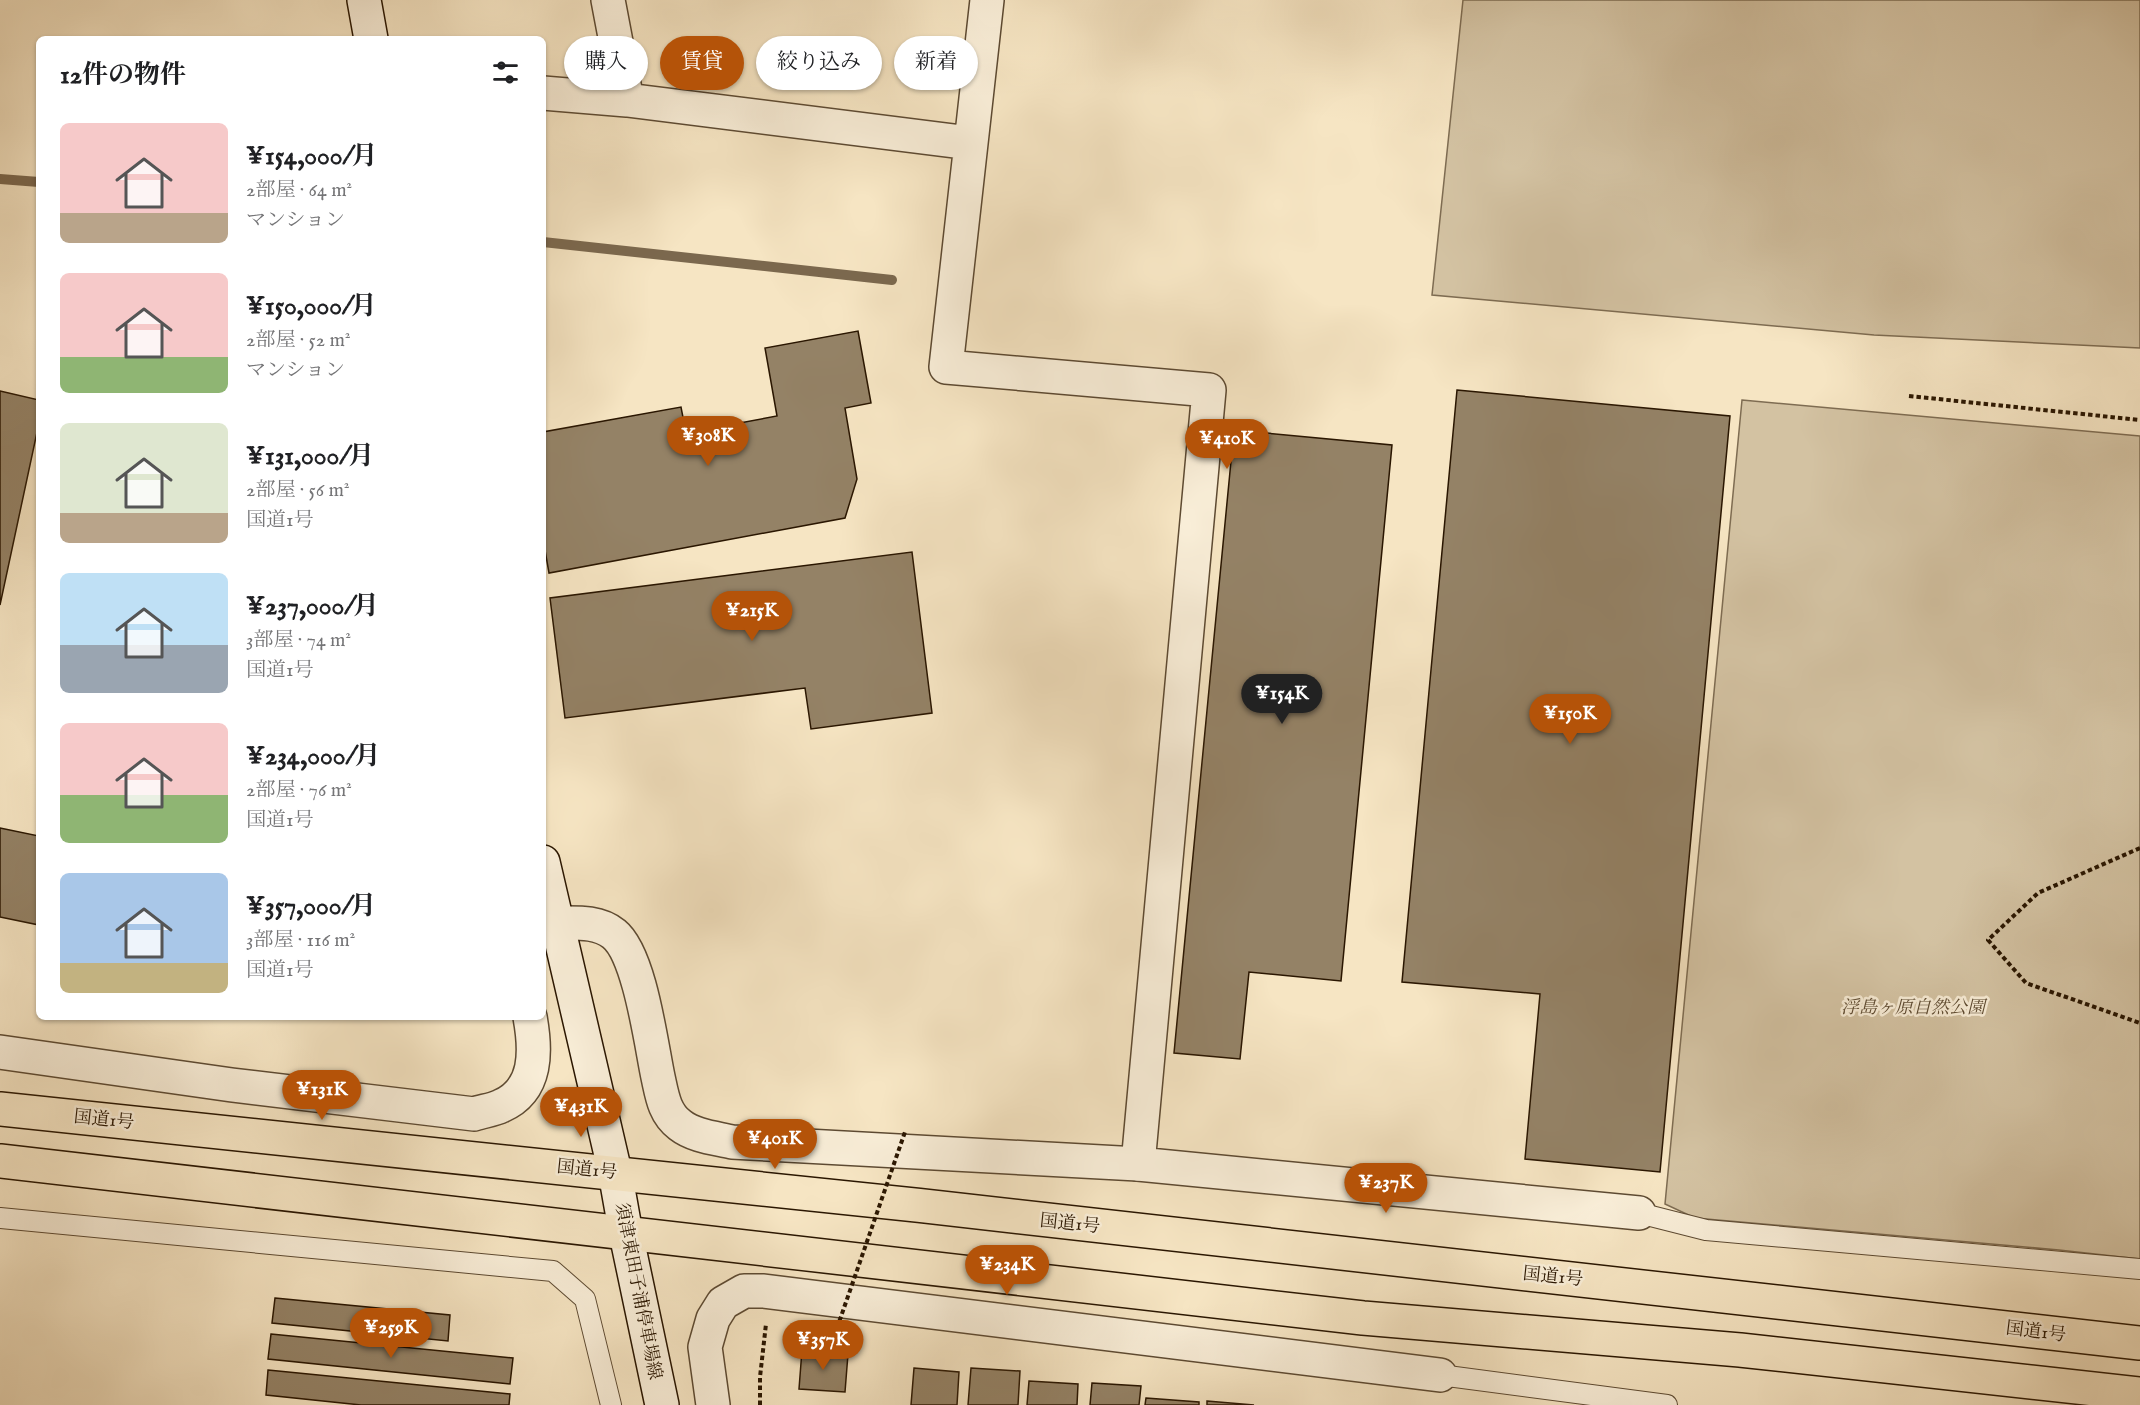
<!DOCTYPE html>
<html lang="ja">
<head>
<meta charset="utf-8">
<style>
	:root { --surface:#fff; --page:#f6f6f6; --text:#202124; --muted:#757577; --accent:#b45309 }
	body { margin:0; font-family:"IM FELL English","Noto Serif JP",serif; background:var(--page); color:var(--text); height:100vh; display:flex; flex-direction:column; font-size:22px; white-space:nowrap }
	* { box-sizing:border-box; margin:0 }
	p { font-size:20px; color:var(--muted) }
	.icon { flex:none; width:33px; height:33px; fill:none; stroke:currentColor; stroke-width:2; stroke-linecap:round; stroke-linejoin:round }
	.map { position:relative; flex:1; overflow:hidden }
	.side { position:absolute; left:36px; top:36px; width:510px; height:984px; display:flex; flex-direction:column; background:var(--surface); border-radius:9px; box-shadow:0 2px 4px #0004 }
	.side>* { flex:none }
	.banner { position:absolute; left:564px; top:36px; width:570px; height:54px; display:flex; gap:12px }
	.price { position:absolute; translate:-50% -51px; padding:0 14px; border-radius:21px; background:var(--accent); color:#fff; font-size:20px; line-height:39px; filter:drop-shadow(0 2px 3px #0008) }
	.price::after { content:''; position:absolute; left:50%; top:36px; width:18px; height:14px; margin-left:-9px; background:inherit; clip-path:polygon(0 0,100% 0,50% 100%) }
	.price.active { background:#222; color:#fff }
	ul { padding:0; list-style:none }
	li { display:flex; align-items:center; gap:18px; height:150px; padding:0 24px }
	li span { display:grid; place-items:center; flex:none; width:168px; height:120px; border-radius:9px; color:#555 }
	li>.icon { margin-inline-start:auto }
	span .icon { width:72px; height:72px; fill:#fffc; stroke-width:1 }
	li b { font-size:26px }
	h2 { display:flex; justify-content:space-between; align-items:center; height:72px; padding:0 24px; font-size:26px }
	.pill { padding:0 21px; border-radius:27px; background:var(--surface); box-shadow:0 2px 4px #0004; font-size:21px; line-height:54px }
	.pill.active { background:var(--accent); color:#fff }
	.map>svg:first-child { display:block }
	.green { fill:#d3c2a2; stroke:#7e6c52; stroke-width:1.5 }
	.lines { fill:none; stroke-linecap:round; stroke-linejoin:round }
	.stream { stroke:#7b684e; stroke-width:10 }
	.building { fill:#948266; stroke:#2a1601; stroke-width:1.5 }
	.service-casing { stroke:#5d4a32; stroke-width:22 }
	.minor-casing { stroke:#5d4a32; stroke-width:36 }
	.tertiary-casing { stroke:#5d4a32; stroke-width:36 }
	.secondary-casing { stroke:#2a1601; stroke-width:36 }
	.trunk-casing { stroke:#2a1601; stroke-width:36 }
	.path { stroke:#2a1601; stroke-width:4; stroke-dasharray:4.5 3; stroke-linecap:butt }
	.service { stroke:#f9eed8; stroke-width:20 }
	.minor { stroke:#f9eed8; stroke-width:33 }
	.tertiary { stroke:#f9eed8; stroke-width:33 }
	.secondary { stroke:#f9eed8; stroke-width:33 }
	.trunk { stroke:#f6e5c3; stroke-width:33 }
	.path-bridge { stroke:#2a1601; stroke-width:4; stroke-dasharray:4.5 3; stroke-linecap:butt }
	.labels { text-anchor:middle; stroke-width:5; stroke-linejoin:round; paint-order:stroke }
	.park-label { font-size:18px; font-style:italic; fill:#5d4a31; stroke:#f9eed8 }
	.street-label { font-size:18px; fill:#2a1601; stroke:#f9eed8 }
</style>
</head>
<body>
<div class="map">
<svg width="2140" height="1405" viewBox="0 0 2140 1405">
	<rect width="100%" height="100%" fill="#f6e5c3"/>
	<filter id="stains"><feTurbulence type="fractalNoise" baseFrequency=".00333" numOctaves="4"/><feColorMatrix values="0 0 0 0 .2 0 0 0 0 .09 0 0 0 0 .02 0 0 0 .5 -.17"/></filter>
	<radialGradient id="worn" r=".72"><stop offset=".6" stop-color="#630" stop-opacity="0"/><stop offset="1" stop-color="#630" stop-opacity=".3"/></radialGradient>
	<path class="green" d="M 1463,0 L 2140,0 L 2140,348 L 1874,335 L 1432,295 Z
		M 1742,400 L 2140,436 L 2140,1259 L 2059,1250 L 1695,1218 L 1665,1204 Z"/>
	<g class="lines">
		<path class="stream" d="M 0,179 L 39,182
			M 543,242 L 892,280"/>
	</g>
	<path class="building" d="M 858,331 L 871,403 L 845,408 L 857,479 L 845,518 L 549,573 L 543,539 L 543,432 L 681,407 L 686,433 L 777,416 L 765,348 Z
		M 1457,390 L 1730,416 L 1660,1172 L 1525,1159 L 1540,994 L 1402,982 Z
		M 0,391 L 39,400 L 39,423 L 0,605 Z
		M 1234,430 L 1392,445 L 1341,981 L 1249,972 L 1240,1059 L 1174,1053 Z
		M 912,552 L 932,713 L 811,729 L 805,688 L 565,718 L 550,598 Z
		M 0,828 L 39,836 L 39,925 L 0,917 Z
		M 275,1298 L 450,1315 L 448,1341 L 272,1323 Z
		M 271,1334 L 513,1358 L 510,1384 L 268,1359 Z
		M 802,1350 L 848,1354 L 845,1392 L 799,1389 Z
		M 914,1368 L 959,1372 L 957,1405 L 911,1405 Z
		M 971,1368 L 1020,1371 L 1018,1405 L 968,1405 Z
		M 268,1370 L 510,1394 L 509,1405 L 361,1405 L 266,1395 Z
		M 1029,1381 L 1078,1384 L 1077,1405 L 1027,1405 Z
		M 1092,1383 L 1141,1386 L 1139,1405 L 1090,1405 Z
		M 1146,1398 L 1199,1402 L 1199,1405 L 1145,1405 Z
		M 1207,1401 L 1254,1405 L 1207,1405 Z"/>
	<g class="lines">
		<g class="service-casing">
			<path id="service" d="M 1639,1213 L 1706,1230 L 2140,1269
				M 0,1218 L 553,1271 L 585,1299 L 611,1405
				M 1440,1375 L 1667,1405"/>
		</g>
		<g class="minor-casing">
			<path id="minor" d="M 608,0 L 627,100
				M 987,0 L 946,367 L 1209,390 L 1138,1164 L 1639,1213
				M 543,93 L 627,100 L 970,143
				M 0,1052 L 232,1085 L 474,1114 C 483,1111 493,1110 501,1106 C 538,1090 536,1050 530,1017
				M 713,1405 L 705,1347 L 713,1319 L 723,1303 L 744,1291 L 764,1291 L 1440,1375"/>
		</g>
		<g class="tertiary-casing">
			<path id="tertiary" d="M 557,923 C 576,923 598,921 614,934 C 640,955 651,1044 658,1077 C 662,1095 664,1113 680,1125 C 694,1136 715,1138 732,1142 L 1138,1164"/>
		</g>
		<g class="secondary-casing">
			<path id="secondary" d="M 364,0 L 371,39
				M 543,862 L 615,1172 L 626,1234 L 662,1405"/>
		</g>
		<g class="trunk-casing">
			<path id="trunk" d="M 0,1109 C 714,1182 1427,1259 2140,1343
				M 0,1161 L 1363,1318 L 1740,1350 L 2140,1394"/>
		</g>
		<path class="path" d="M 1909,396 L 2140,420
			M 2140,848 L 2038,893 L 1988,940 L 2026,983 L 2140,1023
			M 760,1405 L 760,1377 L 766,1324"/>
		<use href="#service" class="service"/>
		<use href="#minor" class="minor"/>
		<use href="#tertiary" class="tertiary"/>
		<use href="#secondary" class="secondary"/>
		<use href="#trunk" class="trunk"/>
		<path class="path-bridge" d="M 837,1328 L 905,1132"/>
	</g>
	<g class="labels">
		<g class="park-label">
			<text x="1913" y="1013">浮島ヶ原自然公園</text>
		</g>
		<g class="street-label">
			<text transform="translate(104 1119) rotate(6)" y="6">国道1号</text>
			<text transform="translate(587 1169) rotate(6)" y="6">国道1号</text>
			<text transform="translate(1070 1223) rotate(6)" y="6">国道1号</text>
			<text transform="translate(1553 1276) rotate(6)" y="6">国道1号</text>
			<text transform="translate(639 1291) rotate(79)" y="6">須津東田子浦停車場線</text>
			<text transform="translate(2036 1331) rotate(7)" y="6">国道1号</text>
		</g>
	</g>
	<rect width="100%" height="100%" filter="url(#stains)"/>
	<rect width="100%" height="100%" fill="url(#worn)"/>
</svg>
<b class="price" style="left:708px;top:467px">¥308K</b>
<b class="price" style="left:1227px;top:470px">¥410K</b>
<b class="price" style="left:752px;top:642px">¥215K</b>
<b class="price active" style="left:1282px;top:725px">¥154K</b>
<b class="price" style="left:1570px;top:745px">¥150K</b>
<b class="price" style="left:322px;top:1121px">¥131K</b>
<b class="price" style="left:581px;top:1138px">¥431K</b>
<b class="price" style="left:775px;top:1170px">¥401K</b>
<b class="price" style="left:1386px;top:1214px">¥237K</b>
<b class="price" style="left:1007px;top:1296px">¥234K</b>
<b class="price" style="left:391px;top:1359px">¥259K</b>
<b class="price" style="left:823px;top:1371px">¥357K</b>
<div class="banner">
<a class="pill">購入</a>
<a class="pill active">賃貸</a>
<a class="pill">絞り込み</a>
<a class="pill">新着</a>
</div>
<section class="side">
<h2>12件の物件<svg class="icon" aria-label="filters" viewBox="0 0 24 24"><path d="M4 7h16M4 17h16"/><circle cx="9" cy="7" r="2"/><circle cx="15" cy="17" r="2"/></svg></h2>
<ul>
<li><span style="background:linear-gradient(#f6c9c9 75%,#b9a48a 0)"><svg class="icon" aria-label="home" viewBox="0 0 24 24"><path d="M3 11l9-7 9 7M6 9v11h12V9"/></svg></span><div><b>¥154,000/月</b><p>2部屋 · 64 m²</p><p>マンション</p></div></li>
<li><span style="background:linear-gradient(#f6c9c9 70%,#8fb573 0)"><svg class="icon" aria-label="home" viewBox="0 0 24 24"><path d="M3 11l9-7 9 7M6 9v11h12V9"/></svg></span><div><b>¥150,000/月</b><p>2部屋 · 52 m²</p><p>マンション</p></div></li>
<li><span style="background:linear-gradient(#dfe7d0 75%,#b9a48a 0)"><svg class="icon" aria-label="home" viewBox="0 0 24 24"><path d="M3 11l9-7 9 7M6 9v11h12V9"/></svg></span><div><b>¥131,000/月</b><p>2部屋 · 56 m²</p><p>国道1号</p></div></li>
<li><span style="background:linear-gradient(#bfe0f5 60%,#9aa5b1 0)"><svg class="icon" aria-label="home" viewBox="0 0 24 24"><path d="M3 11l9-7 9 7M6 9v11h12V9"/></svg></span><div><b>¥237,000/月</b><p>3部屋 · 74 m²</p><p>国道1号</p></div></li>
<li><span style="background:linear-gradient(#f6c9c9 60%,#8fb573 0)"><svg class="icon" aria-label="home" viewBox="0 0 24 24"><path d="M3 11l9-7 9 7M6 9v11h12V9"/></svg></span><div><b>¥234,000/月</b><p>2部屋 · 76 m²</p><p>国道1号</p></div></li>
<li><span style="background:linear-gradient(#a9c7e8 75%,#c2b280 0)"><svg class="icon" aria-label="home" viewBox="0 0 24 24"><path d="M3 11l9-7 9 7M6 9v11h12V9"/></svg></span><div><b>¥357,000/月</b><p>3部屋 · 116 m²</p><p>国道1号</p></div></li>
</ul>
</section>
</div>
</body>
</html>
